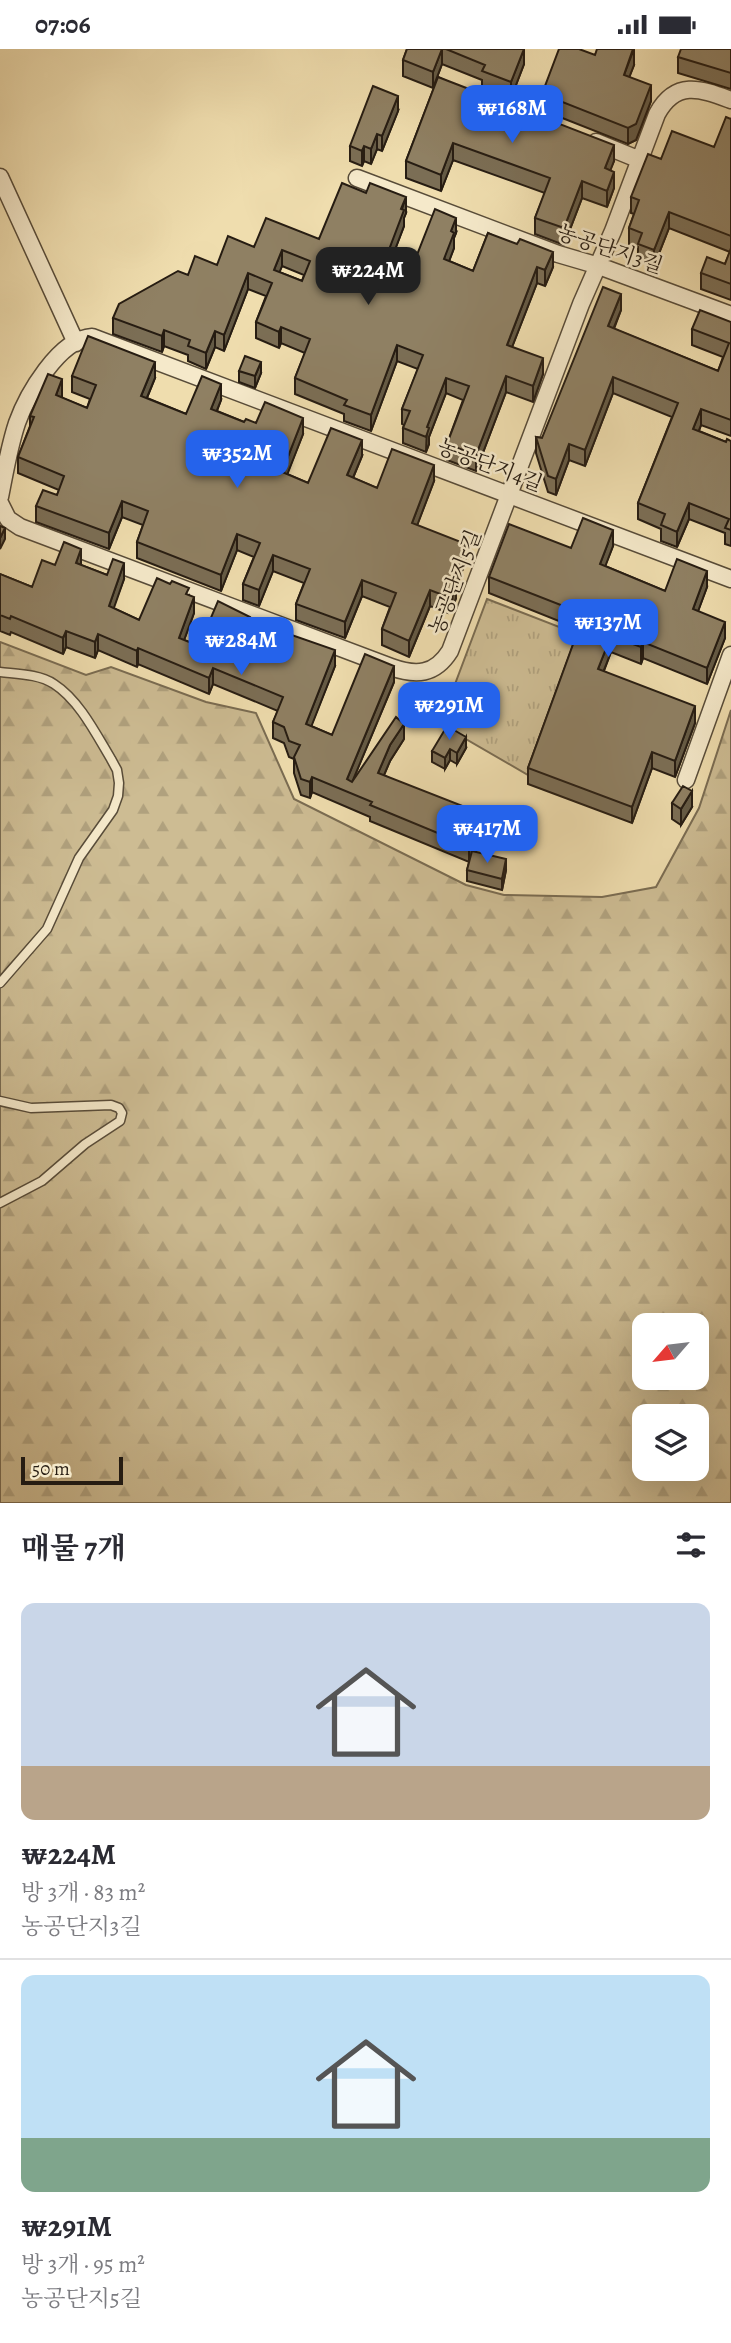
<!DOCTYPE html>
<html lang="ko">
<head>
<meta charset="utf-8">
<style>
	:root { --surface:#fff; --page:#f7f7f7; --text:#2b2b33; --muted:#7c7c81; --line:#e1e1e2; --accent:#2563eb }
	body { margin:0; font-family:Alegreya,"Noto Serif KR",serif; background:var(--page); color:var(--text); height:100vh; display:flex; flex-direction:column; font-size:26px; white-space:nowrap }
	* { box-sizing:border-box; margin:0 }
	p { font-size:23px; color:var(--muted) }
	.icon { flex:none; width:38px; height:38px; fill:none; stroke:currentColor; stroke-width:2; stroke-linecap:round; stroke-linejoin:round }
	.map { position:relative; height:1454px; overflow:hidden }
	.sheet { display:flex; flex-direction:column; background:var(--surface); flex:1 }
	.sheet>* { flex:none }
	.needle { width:46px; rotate:242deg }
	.buttons { position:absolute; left:632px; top:1264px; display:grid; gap:14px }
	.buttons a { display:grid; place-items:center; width:77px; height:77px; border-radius:14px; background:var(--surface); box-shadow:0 7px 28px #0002; font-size:35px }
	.scale { position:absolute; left:21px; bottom:18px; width:102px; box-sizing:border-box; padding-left:7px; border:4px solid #261c12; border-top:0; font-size:19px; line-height:24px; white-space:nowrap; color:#261c12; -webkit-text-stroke:5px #f5e9ca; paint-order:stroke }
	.price { position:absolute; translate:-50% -60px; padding:0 16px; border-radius:14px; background:var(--accent); color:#fff; font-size:23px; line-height:46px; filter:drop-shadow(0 2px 4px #0008) }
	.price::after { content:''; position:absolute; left:50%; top:42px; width:21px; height:16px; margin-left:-10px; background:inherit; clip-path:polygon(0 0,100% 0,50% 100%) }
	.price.active { background:#222; color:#fff }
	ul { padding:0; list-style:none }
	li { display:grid; align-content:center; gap:14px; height:371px; padding:0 21px }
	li+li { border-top:2px solid var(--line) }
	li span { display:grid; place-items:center; height:217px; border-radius:14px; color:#555 }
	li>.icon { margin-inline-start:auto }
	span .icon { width:126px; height:126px; fill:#fffc; stroke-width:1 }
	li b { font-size:30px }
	h2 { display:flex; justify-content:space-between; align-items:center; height:84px; padding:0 21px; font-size:30px }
	.status { display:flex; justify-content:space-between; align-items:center; height:49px; padding:0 35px; background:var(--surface); direction:ltr }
	.status svg { height:19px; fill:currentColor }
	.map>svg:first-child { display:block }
	.grass { fill:url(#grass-tufts); stroke:#7a6c52; stroke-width:2 }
	.forest { fill:url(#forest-firs); stroke:#7a6c52; stroke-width:2; fill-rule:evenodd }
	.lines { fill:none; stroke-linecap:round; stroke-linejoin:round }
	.service-casing { stroke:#584c39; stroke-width:11 }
	.minor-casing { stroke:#584c39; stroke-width:19 }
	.service { stroke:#f5e9ca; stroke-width:8 }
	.minor { stroke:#f5e9ca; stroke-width:16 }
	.wall { fill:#7b6e55; stroke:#261c12; stroke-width:2; fill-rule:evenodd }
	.shaded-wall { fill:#645a45; stroke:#261c12; stroke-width:2 }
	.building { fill:#8f8063; stroke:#261c12; stroke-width:2; fill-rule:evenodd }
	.labels { text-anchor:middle; stroke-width:5; stroke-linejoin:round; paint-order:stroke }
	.street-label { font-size:21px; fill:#261c12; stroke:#f5e9ca }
</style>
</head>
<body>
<div class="status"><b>07:06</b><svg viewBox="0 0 49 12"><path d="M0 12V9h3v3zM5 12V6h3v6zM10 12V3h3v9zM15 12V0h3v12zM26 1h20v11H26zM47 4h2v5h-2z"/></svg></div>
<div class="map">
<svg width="731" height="1454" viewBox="0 0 731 1454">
	<defs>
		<pattern id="grass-tufts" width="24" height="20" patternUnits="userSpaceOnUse" patternTransform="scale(1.75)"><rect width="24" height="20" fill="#cdbc93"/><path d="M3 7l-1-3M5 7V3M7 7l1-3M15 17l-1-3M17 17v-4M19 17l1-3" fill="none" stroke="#b0a17e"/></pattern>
		<pattern id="forest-firs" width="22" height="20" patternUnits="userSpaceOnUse" patternTransform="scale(1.75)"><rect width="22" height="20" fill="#cdbc93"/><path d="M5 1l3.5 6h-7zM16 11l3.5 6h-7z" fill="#b0a17e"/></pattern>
	</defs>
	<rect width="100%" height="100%" fill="#efddae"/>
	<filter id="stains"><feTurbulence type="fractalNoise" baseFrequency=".00286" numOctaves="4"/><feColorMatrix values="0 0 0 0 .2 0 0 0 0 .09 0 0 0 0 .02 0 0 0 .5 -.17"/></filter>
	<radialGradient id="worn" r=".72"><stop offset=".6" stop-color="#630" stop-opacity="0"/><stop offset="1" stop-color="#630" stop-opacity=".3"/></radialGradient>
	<path class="grass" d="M 487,550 L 580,586 L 528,726 L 440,675 Z"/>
	<path class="forest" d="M 0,593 L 86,626 L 111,618 L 206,653 L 256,664 L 294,750 L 466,836 L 504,846 L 602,848 L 656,838 L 699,759 L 731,661 L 731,1454 L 0,1454 ZM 644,1276 L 696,1276 L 696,1328 L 644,1328 ZM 644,1367 L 696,1367 L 696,1419 L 644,1419 Z"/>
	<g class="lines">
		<g class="service-casing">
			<path id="service" d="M 0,623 C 17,625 39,625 54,635 C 79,651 96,685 111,710 L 117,721 L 119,734 L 118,747 L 113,761 L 79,809 L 47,880 L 0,934
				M 0,1052 L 31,1059 L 111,1056 L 119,1059 L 122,1064 L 120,1072 L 85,1095 L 42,1132 L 0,1154"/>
		</g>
		<g class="minor-casing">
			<path id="minor" d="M 596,93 L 640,111
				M 0,128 L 76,294
				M 357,129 L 558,205 L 599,217 L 731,266
				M 0,448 C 5,423 9,398 17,374 C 27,346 59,290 92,288 L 731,530
				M 0,454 L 8,470 L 20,478 L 391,618 C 416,627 435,626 450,602 L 581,255 L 613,182 L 657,65 C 676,30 701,40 731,51
				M 686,731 L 731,606"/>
		</g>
		<use href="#service" class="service"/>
		<use href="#minor" class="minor"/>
	</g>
	<path class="wall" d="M 407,0 L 524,0 L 524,15 L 511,49 L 482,38 L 482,31 L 442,15 L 433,39 L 403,27 L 403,11 Z
		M 731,0 L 731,40 L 678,24 L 678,8 Z
		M 595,6 L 634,16 L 629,28 L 651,52 L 636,91 L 628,95 L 542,61 L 542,45 Z
		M 438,28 L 614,112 L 610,121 L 614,139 L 607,158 L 582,149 L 564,196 L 535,185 L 535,169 L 545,144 L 453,111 L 441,142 L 406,129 L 406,112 Z
		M 398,62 L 382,102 L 377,100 L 371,115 L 364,112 L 362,117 L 350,112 L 350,97 Z
		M 731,70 L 731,251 L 701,240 L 701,224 L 725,215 L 730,203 L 669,179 L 654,217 L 638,211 L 638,198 L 629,195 L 629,179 L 634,165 L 631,164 L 631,148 L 661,110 L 714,98 Z
		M 406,164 L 404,169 L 404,177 L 392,208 L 413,216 L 456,184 L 454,189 L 454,199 L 449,212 L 473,222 L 488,184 L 553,218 L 545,237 L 537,234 L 512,298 L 543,325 L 533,353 L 506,343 L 476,422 L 447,411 L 447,395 L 463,351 L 446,344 L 429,388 L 429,395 L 426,403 L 403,394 L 403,379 L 404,376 L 402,375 L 402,360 L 418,320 L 397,312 L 371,382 L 344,372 L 344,365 L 295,345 L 295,329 L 305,304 L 281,294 L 279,299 L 256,289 L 256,273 L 266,247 L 248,240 L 224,302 L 215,298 L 206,320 L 188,312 L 188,306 L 164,297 L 162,303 L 113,285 L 113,269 L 188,226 L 217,216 L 254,198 L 319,190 ZM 282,217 L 304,226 L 302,232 L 279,223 Z
		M 621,261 L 614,280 L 718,322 L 723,308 L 692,296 L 692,280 L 731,273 L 731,387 L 701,376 L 699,382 L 726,393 L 731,392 L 731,497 L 725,495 L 725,484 L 689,470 L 677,498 L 661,492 L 661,480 L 638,470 L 638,454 L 672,368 L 613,344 L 585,417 L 569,411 L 556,446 L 548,443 L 536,404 L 536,388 L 542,389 Z
		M 239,322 L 261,324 L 255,339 L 239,333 Z
		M 72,327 L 155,329 L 147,349 L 186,365 L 221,351 L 217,362 L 244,373 L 256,374 L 303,385 L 287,425 L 308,434 L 362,407 L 353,429 L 377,439 L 434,432 L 417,476 L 466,511 L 456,539 L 456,549 L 452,560 L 450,559 L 448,564 L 430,557 L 409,608 L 382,596 L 382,580 L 390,558 L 362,547 L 345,589 L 296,571 L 296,555 L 304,534 L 273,522 L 259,557 L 243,551 L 243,535 L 254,508 L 237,501 L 221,542 L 137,509 L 137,493 L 143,476 L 122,468 L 109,500 L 36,473 L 36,457 L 57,446 L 59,441 L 18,424 L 18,408 L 30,377 L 30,367 L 62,346 L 62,349 L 87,359 L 90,350 L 72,343 Z
		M 613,497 L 605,517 L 665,542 L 707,538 L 698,562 L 725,589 L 707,635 L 643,609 L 641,615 L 611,603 L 604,622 L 695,674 L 675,728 L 652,719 L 632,774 L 528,735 L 528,719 L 579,580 L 489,544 L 489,528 L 571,499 Z
		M 55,516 L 81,516 L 107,526 L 124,530 L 113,559 L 139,571 L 189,546 L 194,564 L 184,591 L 199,597 L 250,584 L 244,599 L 275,612 L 335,617 L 311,677 L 332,686 L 394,633 L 352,733 L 404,690 L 390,712 L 384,726 L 483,781 L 473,802 L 506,821 L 502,841 L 467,832 L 467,821 L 470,810 L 469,813 L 370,772 L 370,768 L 312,743 L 310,749 L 301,746 L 294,724 L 294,710 L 289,708 L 284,694 L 273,689 L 273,673 L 278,662 L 213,635 L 209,645 L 138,615 L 137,618 L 98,601 L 95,609 L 66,598 L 63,605 L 11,583 L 10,586 L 0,582 L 0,525 L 32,538 Z
		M 466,699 L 457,715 L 450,711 L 445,720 L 432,713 L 432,702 Z
		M 672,754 L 692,758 L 681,776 L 672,770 Z"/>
	<path class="shaded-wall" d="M 442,0 L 442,15 L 433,39 L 433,23 Z
		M 524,0 L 524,15 L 511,49 L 511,33 Z
		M 634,0 L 634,16 L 624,42 L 624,26 Z
		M 651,36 L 651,52 L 636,91 L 628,95 L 628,79 Z
		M 398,47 L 398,62 L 382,102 L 382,87 Z
		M 377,85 L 377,100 L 371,115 L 371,100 Z
		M 453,94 L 453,111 L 441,142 L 441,126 Z
		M 614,96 L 614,112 L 605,135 L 605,119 Z
		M 364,97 L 364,112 L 362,117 L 362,102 Z
		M 614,123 L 614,139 L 607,158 L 607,142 Z
		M 582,132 L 582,149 L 564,196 L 564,179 Z
		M 406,148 L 406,164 L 404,169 L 404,177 L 387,222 L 387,206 Z
		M 669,163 L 669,179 L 654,217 L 654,201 Z
		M 456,169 L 456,184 L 454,189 L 454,199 L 444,226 L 444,210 L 451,182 Z
		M 282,201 L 282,217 L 274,237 L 274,221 Z
		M 553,203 L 553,218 L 545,237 L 545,221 Z
		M 537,218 L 537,234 L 507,311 L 507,296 Z
		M 248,224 L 248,240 L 224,302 L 224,286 Z
		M 621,245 L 621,261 L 608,293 L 608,277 Z
		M 281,278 L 281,294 L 279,299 L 279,283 Z
		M 164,281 L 164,297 L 162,303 L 162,287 Z
		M 215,282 L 215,298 L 206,320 L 206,304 Z
		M 397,296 L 397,312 L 371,382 L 371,366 Z
		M 543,309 L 543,325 L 533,353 L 533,337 Z
		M 155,313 L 155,329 L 141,363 L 141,347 Z
		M 261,313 L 261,324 L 255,339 L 255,327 Z
		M 506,327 L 506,343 L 476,422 L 476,406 Z
		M 613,328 L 613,344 L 585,417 L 585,401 Z
		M 446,329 L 446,344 L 429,388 L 429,395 L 426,403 L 427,378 Z
		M 62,330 L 62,346 L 56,363 L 56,346 Z
		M 221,335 L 221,351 L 211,376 L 211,360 Z
		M 701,360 L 701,376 L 693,396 L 693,380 Z
		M 303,369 L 303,385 L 282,439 L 282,423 Z
		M 362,391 L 362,407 L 347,443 L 347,426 Z
		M 569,395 L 569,411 L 556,446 L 556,430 Z
		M 434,416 L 434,432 L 412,490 L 412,474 Z
		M 122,452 L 122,468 L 109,500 L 109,484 Z
		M 689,454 L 689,470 L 677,498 L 677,483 Z
		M 5,479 L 5,490 L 0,500 L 0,489 Z
		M 613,481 L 613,497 L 600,531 L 600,515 Z
		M 237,485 L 237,501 L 221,542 L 221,526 Z
		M 466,495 L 466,511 L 456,539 L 456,549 L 452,560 L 453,532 Z
		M 81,500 L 81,516 L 76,514 Z
		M 273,506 L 273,522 L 259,557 L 259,541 Z
		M 124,514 L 124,530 L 109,573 L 109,557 Z
		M 707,522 L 707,538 L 693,576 L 693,560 Z
		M 362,531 L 362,547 L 345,589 L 345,573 Z
		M 430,541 L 430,557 L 409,608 L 409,592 Z
		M 450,543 L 450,559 L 448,564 L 448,548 Z
		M 194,548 L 194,564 L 179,605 L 179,589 Z
		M 250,568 L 250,584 L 238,613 L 238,597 Z
		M 725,573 L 725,589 L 707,635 L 707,619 Z
		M 66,582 L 66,598 L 63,605 L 63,589 Z
		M 98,585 L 98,601 L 95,609 L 95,593 Z
		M 611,587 L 611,603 L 598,636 L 598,620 Z
		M 643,593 L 643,609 L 641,615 L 641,598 Z
		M 138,599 L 138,615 L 137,618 L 137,602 Z
		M 335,601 L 335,617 L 306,691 L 306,675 Z
		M 394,617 L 394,633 L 348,743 L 347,730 Z
		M 213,619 L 213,635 L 209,645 L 209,629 Z
		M 695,657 L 695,674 L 675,728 L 675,712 Z
		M 404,675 L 404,690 L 390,712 L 378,740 L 378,724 L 390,696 Z
		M 466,688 L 466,699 L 457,715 L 457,704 Z
		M 450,700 L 450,711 L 445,720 L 445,709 Z
		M 652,703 L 652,719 L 632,774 L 632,758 Z
		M 312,728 L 312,743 L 310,749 L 310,733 Z
		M 692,742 L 692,758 L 681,776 L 681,760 Z
		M 483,765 L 483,781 L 469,813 L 469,797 Z
		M 506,810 L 506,821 L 502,841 L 502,830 Z"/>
	<path class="building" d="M 407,0 L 442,0 L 433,23 L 403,11 Z
		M 446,0 L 524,0 L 511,33 L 482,22 L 485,16 Z
		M 559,0 L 579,0 L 595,6 L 597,0 L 633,0 L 624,26 L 651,36 L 636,75 L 628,79 L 542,45 Z
		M 681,0 L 731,0 L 731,24 L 678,8 Z
		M 438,28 L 614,96 L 605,119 L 614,123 L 607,142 L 582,132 L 564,179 L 535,169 L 550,129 L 453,94 L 441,126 L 406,112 Z
		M 373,37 L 398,47 L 382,87 L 377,85 L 371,100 L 364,97 L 362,102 L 350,97 Z
		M 726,68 L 731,70 L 731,187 L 669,163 L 654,201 L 638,195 L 642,184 L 629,179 L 639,151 L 631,148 L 648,105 L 661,110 L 672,82 L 714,98 Z
		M 342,134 L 366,144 L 370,134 L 406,148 L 401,160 L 404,161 L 387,206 L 413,216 L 435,160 L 456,169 L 451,182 L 454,184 L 444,210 L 473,222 L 488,184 L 517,195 L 520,190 L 553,203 L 545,221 L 537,218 L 507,296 L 543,309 L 533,337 L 506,327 L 476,406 L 447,395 L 469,337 L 446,329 L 427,378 L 429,379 L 426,388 L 403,379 L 410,362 L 402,360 L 423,306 L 397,296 L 371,366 L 344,356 L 347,351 L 295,329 L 310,290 L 281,278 L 279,283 L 256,273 L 272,234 L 248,224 L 224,286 L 215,282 L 206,304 L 188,297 L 190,291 L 164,281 L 162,287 L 113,269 L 119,255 L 178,222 L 188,226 L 195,207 L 217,216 L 228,187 L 254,198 L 266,169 L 319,190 ZM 282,201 L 310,212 L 302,232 L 274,221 Z
		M 731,199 L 731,235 L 701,224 L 707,208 L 725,215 Z
		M 603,238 L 621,245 L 608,277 L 718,322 L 729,294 L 692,280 L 700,261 L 731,273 L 731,371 L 701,360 L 693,380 L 726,393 L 727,390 L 731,392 L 731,481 L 725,479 L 729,470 L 689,454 L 677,483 L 661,476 L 665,465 L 638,454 L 678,354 L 613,328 L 585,401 L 569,395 L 556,430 L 548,427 L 536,388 L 542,389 Z
		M 88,287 L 155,313 L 141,347 L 186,365 L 202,327 L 221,335 L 211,360 L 244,373 L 246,370 L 256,374 L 265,353 L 303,369 L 282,423 L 308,434 L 331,379 L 362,391 L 347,426 L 377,439 L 392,400 L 434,416 L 412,474 L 466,495 L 453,532 L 456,533 L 452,544 L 450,543 L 448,548 L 430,541 L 409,592 L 382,580 L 396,544 L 362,531 L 345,573 L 296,555 L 310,520 L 273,506 L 259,541 L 243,535 L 260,494 L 237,485 L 221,526 L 137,493 L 148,462 L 122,452 L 109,484 L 36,457 L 43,441 L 57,446 L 64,427 L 18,408 L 34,368 L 30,367 L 48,325 L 62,330 L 56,346 L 87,359 L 96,336 L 72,327 Z
		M 245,307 L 261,313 L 255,327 L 239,322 Z
		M 583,469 L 613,481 L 600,515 L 665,542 L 677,510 L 707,522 L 693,560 L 725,573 L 707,619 L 643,593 L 641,598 L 611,587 L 598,620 L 695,657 L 675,712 L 652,703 L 632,758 L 528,719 L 584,565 L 489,528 L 509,475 L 571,499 Z
		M 0,477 L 5,479 L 0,489 Z
		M 64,493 L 81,500 L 76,514 L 107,526 L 113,510 L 124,514 L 109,557 L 139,571 L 157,529 L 170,535 L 172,532 L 189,539 L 186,545 L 194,548 L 179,589 L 199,597 L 218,552 L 250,568 L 238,597 L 275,612 L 286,584 L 335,601 L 306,675 L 332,686 L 365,605 L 394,617 L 347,730 L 352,733 L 396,668 L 404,675 L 390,696 L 378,724 L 483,765 L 469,797 L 370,756 L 372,753 L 312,728 L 310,733 L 301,730 L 294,708 L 300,696 L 289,692 L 284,678 L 273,673 L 283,648 L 213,619 L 209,629 L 138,599 L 137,602 L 98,585 L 95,593 L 66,582 L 63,589 L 11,567 L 10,570 L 0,566 L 0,525 L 32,538 L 42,511 L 55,516 Z
		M 447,677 L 466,688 L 457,704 L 450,700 L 445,709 L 432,702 Z
		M 683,737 L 692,742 L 681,760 L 672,754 Z
		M 472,802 L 506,810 L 502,830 L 467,821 Z"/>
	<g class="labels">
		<g class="street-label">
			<text transform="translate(610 200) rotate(19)" y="7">농공단지3길</text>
			<text transform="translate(490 416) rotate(21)" y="7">농공단지4길</text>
			<text transform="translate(455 533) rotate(-69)" y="7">농공단지5길</text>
		</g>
	</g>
	<rect width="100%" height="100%" filter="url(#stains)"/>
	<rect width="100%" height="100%" fill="url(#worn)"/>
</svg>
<div class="buttons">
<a><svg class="needle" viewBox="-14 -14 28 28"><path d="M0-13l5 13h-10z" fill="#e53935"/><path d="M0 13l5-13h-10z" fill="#7c7c81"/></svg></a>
<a><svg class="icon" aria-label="layers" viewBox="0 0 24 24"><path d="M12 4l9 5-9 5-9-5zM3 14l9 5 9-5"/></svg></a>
</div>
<div class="scale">50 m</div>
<b class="price" style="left:512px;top:96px">₩168M</b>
<b class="price active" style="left:368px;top:258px">₩224M</b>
<b class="price" style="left:237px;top:441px">₩352M</b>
<b class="price" style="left:608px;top:610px">₩137M</b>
<b class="price" style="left:241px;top:628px">₩284M</b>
<b class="price" style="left:449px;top:693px">₩291M</b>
<b class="price" style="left:487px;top:816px">₩417M</b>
</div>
<section class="sheet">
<h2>매물 7개<svg class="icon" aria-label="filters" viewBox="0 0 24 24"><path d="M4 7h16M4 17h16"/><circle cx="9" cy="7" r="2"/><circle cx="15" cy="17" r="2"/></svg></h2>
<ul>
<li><span style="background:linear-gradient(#c9d6e8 75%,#b9a48a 0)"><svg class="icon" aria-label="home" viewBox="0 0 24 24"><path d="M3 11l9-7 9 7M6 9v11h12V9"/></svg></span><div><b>₩224M</b><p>방 3개 · 83 m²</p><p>농공단지3길</p></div></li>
<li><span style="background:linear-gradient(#bfe0f5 75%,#7fa58c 0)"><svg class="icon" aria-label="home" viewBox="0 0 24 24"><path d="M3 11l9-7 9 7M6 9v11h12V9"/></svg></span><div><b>₩291M</b><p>방 3개 · 95 m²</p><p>농공단지5길</p></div></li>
</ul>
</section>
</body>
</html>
